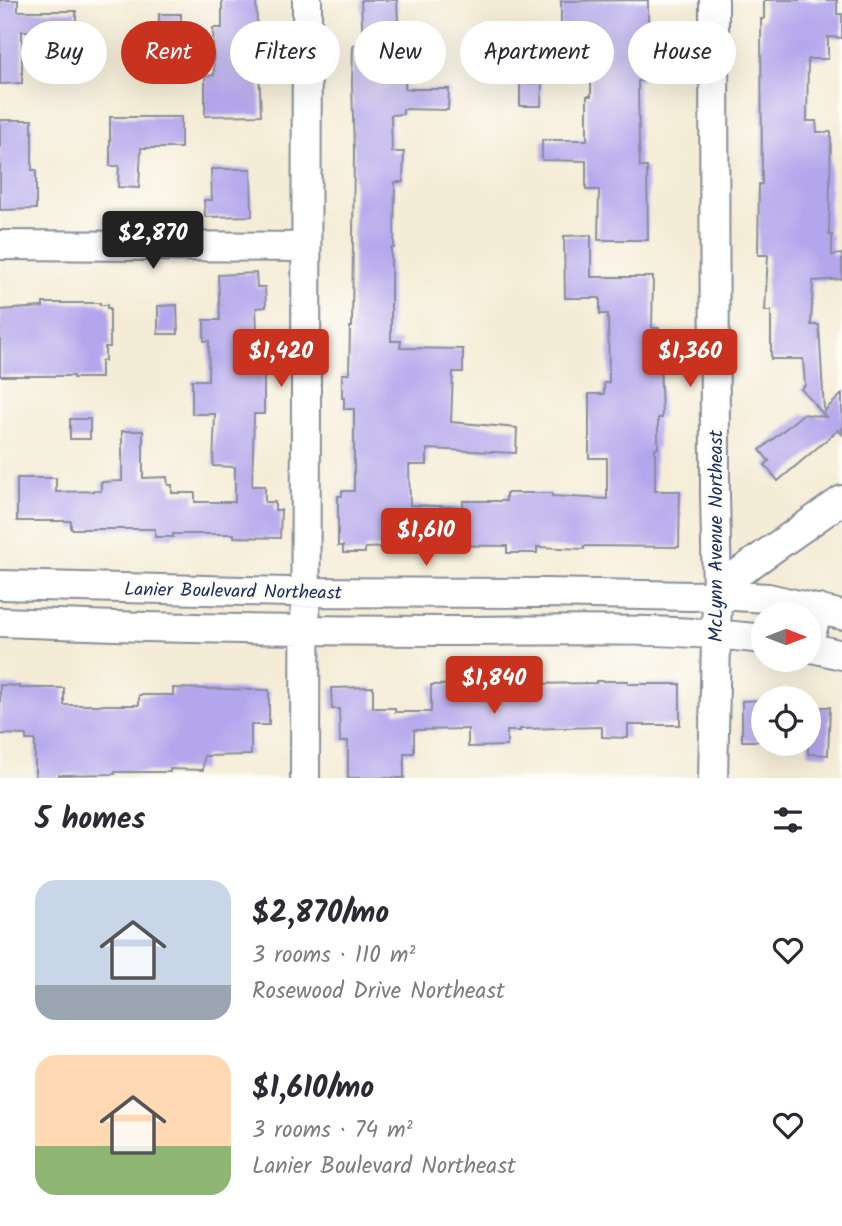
<!DOCTYPE html>
<html lang="en">
<head>
<meta charset="utf-8">
<style>
	:root { --surface:#fff; --page:#f2f2f3; --text:#2b2b33; --muted:#7c7c81; --accent:#c8321e }
	body { margin:0; font-family:Kalam,sans-serif; background:var(--page); color:var(--text); height:100vh; display:flex; flex-direction:column; font-size:26px; white-space:nowrap }
	* { box-sizing:border-box; margin:0 }
	p { font-size:23px; color:var(--muted) }
	.icon { flex:none; width:38px; height:38px; fill:none; stroke:currentColor; stroke-width:2; stroke-linecap:round; stroke-linejoin:round }
	.map { position:relative; height:778px; overflow:hidden }
	.side { display:flex; flex-direction:column; background:var(--surface); flex:1 }
	.side>* { flex:none }
	.top-card { position:absolute; left:21px; top:21px; width:802px; height:63px; display:flex; gap:14px }
	.needle { width:46px; rotate:90deg }
	.controls { position:absolute; left:751px; top:602px; display:grid; gap:14px }
	.controls a { display:grid; place-items:center; width:70px; height:70px; border-radius:50%; background:var(--surface); box-shadow:0 7px 28px #0002; font-size:35px }
	.price { position:absolute; translate:-50% -60px; padding:0 16px; border-radius:7px; background:var(--accent); color:#fff; font-size:23px; line-height:46px; filter:drop-shadow(0 2px 4px #0008) }
	.price::after { content:''; position:absolute; left:50%; top:42px; width:21px; height:16px; margin-left:-10px; background:inherit; clip-path:polygon(0 0,100% 0,50% 100%) }
	.price.on { background:#222; color:#fff }
	ul { padding:0; list-style:none }
	li { display:flex; align-items:center; gap:21px; height:175px; padding:0 35px }
	li span { display:grid; place-items:center; flex:none; width:196px; height:140px; border-radius:21px; color:#555 }
	li>.icon { margin-inline-start:auto }
	span .icon { width:84px; height:84px; fill:#fffc; stroke-width:1 }
	li b { font-size:30px }
	h2 { display:flex; justify-content:space-between; align-items:center; height:84px; padding:0 35px; font-size:30px }
	.chip { padding:0 24px; border-radius:32px; background:var(--surface); box-shadow:0 7px 28px #0002; font-size:24px; line-height:63px }
	.chip.on { background:var(--accent); color:#fff }
	.map>svg:first-child { display:block }
	.building { fill:#b4a6ec }
	.lines { fill:none; stroke-linecap:round; stroke-linejoin:round }
	.minor-casing { stroke:#888e9a; stroke-width:32 }
	.minor { stroke:#fff; stroke-width:28 }
	.labels { text-anchor:middle; stroke-width:6; stroke-linejoin:round; paint-order:stroke }
	.street-label { font-size:19px; fill:#1b2f5e; stroke:#fdfcf7 }
</style>
</head>
<body>
<div class="map">
<svg width="842" height="778" viewBox="0 0 842 778">
	<rect width="100%" height="100%" fill="#fdfcf7"/>
	<filter id="ink" filterUnits="userSpaceOnUse"><feTurbulence type="fractalNoise" baseFrequency=".0143" numOctaves="2"/><feDisplacementMap in="SourceGraphic" scale="14" xChannelSelector="R" yChannelSelector="G"/><feConvolveMatrix kernelMatrix="1 2 1 2 8 2 1 2 1" color-interpolation-filters="sRGB"/></filter>
	<filter id="wash" filterUnits="userSpaceOnUse"><feTurbulence type="fractalNoise" baseFrequency=".00686" numOctaves="4" result="noise"/><feDisplacementMap in="SourceGraphic" scale="28" xChannelSelector="R" yChannelSelector="G"/><feGaussianBlur stdDeviation="1.57" result="paint"/><feColorMatrix in="noise" values="0 0 0 0 0 0 0 0 0 0 0 0 0 0 0 0 0 1.4 0 .05"/><feComposite in="paint" operator="in"/></filter>
	<g filter="url(#wash)">
		<rect width="100%" height="100%" fill="#f4ecd6"/>
		<g id="blocks">
			<path class="building" d="M 0,0 L 18,0 L 18,11 L 76,11 L 76,31 L 22,31 L 22,83 L 0,84 Z
				M 222,0 L 256,0 L 261,115 L 205,116 L 205,76 L 214,75 L 213,28 L 222,28 Z
				M 361,0 L 397,0 L 399,46 L 406,46 L 405,89 L 449,89 L 448,110 L 403,109 L 403,114 L 391,115 L 392,152 L 404,152 L 403,182 L 395,182 L 394,248 L 391,248 L 391,341 L 401,341 L 400,348 L 463,349 L 463,372 L 453,372 L 451,422 L 517,428 L 516,453 L 427,449 L 427,465 L 409,465 L 410,505 L 463,507 L 463,501 L 506,501 L 506,493 L 552,493 L 552,496 L 607,499 L 607,458 L 589,458 L 589,394 L 604,394 L 604,383 L 609,383 L 608,314 L 600,314 L 600,298 L 565,298 L 564,236 L 591,235 L 591,277 L 653,277 L 652,328 L 659,328 L 662,418 L 658,418 L 658,448 L 655,448 L 655,491 L 680,491 L 679,547 L 584,546 L 584,549 L 537,547 L 537,553 L 507,553 L 507,546 L 428,545 L 365,548 L 365,553 L 343,553 L 343,546 L 338,546 L 338,496 L 342,496 L 342,491 L 354,491 L 354,409 L 344,409 L 344,398 L 342,398 L 342,374 L 349,374 L 350,327 L 352,327 L 354,151 L 352,84 L 353,45 L 363,45 Z
				M 648,0 L 648,29 L 641,29 L 642,81 L 638,81 L 639,147 L 640,167 L 647,167 L 648,240 L 598,240 L 599,190 L 586,190 L 586,161 L 542,160 L 542,140 L 587,140 L 587,96 L 591,96 L 591,63 L 598,63 L 598,28 L 561,28 L 561,1 Z
				M 764,0 L 837,0 L 837,14 L 842,14 L 842,38 L 828,37 L 828,59 L 808,59 L 807,121 L 816,121 L 817,132 L 831,132 L 829,235 L 832,235 L 832,255 L 842,254 L 842,279 L 813,281 L 811,325 L 819,325 L 824,411 L 842,394 L 842,434 L 838,430 L 778,481 L 765,465 L 769,461 L 760,450 L 803,414 L 826,417 L 801,389 L 805,385 L 803,359 L 771,359 L 771,311 L 765,311 L 768,255 L 758,255 L 759,184 L 762,184 L 761,19 L 764,19 Z
				M 159,14 L 181,14 L 181,40 L 177,41 L 178,76 L 160,77 Z
				M 535,34 L 556,34 L 557,55 L 535,55 Z
				M 520,83 L 542,83 L 541,106 L 520,106 Z
				M 110,117 L 181,117 L 181,148 L 141,148 L 139,188 L 118,187 L 119,166 L 110,166 Z
				M 0,120 L 32,120 L 32,170 L 36,170 L 36,209 L 0,210 Z
				M 211,169 L 251,169 L 252,216 L 205,217 L 204,200 L 212,200 Z
				M 256,273 L 257,287 L 265,287 L 266,307 L 256,308 L 258,349 L 264,349 L 264,414 L 254,414 L 252,486 L 265,486 L 265,502 L 275,502 L 275,510 L 281,510 L 280,538 L 234,537 L 234,534 L 173,534 L 173,537 L 155,537 L 155,529 L 71,529 L 71,521 L 17,521 L 17,478 L 56,478 L 56,492 L 101,491 L 101,482 L 122,481 L 122,431 L 143,431 L 143,478 L 167,477 L 168,485 L 172,485 L 172,493 L 195,493 L 195,502 L 235,502 L 235,467 L 213,466 L 215,414 L 192,414 L 192,380 L 208,380 L 209,341 L 204,341 L 204,320 L 220,320 L 218,275 Z
				M 43,303 L 100,303 L 100,305 L 107,305 L 107,308 L 110,308 L 110,347 L 105,347 L 105,361 L 101,361 L 101,378 L 73,378 L 73,376 L 0,376 L 0,310 L 43,307 Z
				M 177,305 L 178,334 L 158,334 L 158,306 Z
				M 70,419 L 90,419 L 90,439 L 70,439 Z
				M 528,680 L 528,684 L 596,683 L 596,681 L 628,681 L 628,684 L 680,684 L 680,725 L 628,725 L 628,738 L 602,737 L 602,727 L 520,729 L 520,731 L 507,731 L 507,746 L 468,747 L 468,729 L 414,730 L 414,753 L 404,753 L 404,778 L 348,778 L 348,741 L 340,742 L 339,709 L 332,709 L 331,688 L 373,687 L 373,708 L 395,708 L 395,712 L 431,712 L 431,685 L 484,684 L 484,681 Z
				M 0,685 L 19,686 L 19,688 L 64,688 L 64,705 L 139,705 L 139,695 L 173,695 L 173,688 L 269,690 L 269,725 L 251,725 L 251,755 L 204,756 L 203,770 L 170,769 L 170,772 L 115,772 L 115,774 L 59,775 L 59,778 L 35,778 L 35,740 L 26,740 L 26,735 L 0,734 Z
				M 763,700 L 763,741 L 742,741 L 742,701 Z
				M 808,707 L 830,707 L 828,755 L 808,754 Z"/>
		</g>
	</g>
	<g filter="url(#ink)">
		<use href="#blocks" fill-opacity="0" stroke="#888e9a" stroke-width="2"/>
		<g class="lines">
			<g class="minor-casing">
				<path id="minor" d="M 0,245 L 306,247
					M 0,585 L 289,592 L 544,593 L 692,596 L 717,595 L 768,598 L 842,615
					M 716,589 L 842,500
					M 0,622 C 148,628 297,631 445,631 C 551,631 658,626 763,639
					M 808,643 L 819,609
					M 808,647 L 842,655
					M 305,778 L 307,0
					M 713,778 L 717,595 L 715,492 L 714,0"/>
			</g>
			<use href="#minor" class="minor"/>
		</g>
	</g>
	<g class="labels">
		<g class="street-label">
			<text transform="translate(715 536) rotate(-90)" y="7">McLynn Avenue Northeast</text>
			<text transform="translate(233 590) rotate(1)" y="7">Lanier Boulevard Northeast</text>
		</g>
	</g>
</svg>
<div class="controls">
<a><svg class="needle" viewBox="-14 -14 28 28"><path d="M0-13l5 13h-10z" fill="#e53935"/><path d="M0 13l5-13h-10z" fill="#7c7c81"/></svg></a>
<a><svg class="icon" aria-label="locate" viewBox="0 0 24 24"><circle cx="12" cy="12" r="6"/><path d="M12 2v4M12 18v4M2 12h4M18 12h4"/></svg></a>
</div>
<b class="price on" style="left:153px;top:271px">$2,870</b>
<b class="price" style="left:281px;top:389px">$1,420</b>
<b class="price" style="left:690px;top:389px">$1,360</b>
<b class="price" style="left:426px;top:568px">$1,610</b>
<b class="price" style="left:494px;top:716px">$1,840</b>
<div class="top-card">
<a class="chip">Buy</a>
<a class="chip on">Rent</a>
<a class="chip">Filters</a>
<a class="chip">New</a>
<a class="chip">Apartment</a>
<a class="chip">House</a>
</div>
</div>
<section class="side">
<h2>5 homes<svg class="icon" aria-label="filters" viewBox="0 0 24 24"><path d="M4 7h16M4 17h16"/><circle cx="9" cy="7" r="2"/><circle cx="15" cy="17" r="2"/></svg></h2>
<ul>
<li><span style="background:linear-gradient(#c9d6e8 75%,#9aa5b1 0)"><svg class="icon" aria-label="home" viewBox="0 0 24 24"><path d="M3 11l9-7 9 7M6 9v11h12V9"/></svg></span><div><b>$2,870/mo</b><p>3 rooms · 110 m²</p><p>Rosewood Drive Northeast</p></div><svg class="icon" aria-label="heart" viewBox="0 0 24 24"><path d="M12 20l-8-8c-3-5 5-10 8-4 3-6 11-1 8 4z"/></svg></li>
<li><span style="background:linear-gradient(#ffd9b3 65%,#8fb573 0)"><svg class="icon" aria-label="home" viewBox="0 0 24 24"><path d="M3 11l9-7 9 7M6 9v11h12V9"/></svg></span><div><b>$1,610/mo</b><p>3 rooms · 74 m²</p><p>Lanier Boulevard Northeast</p></div><svg class="icon" aria-label="heart" viewBox="0 0 24 24"><path d="M12 20l-8-8c-3-5 5-10 8-4 3-6 11-1 8 4z"/></svg></li>
</ul>
</section>
</body>
</html>
